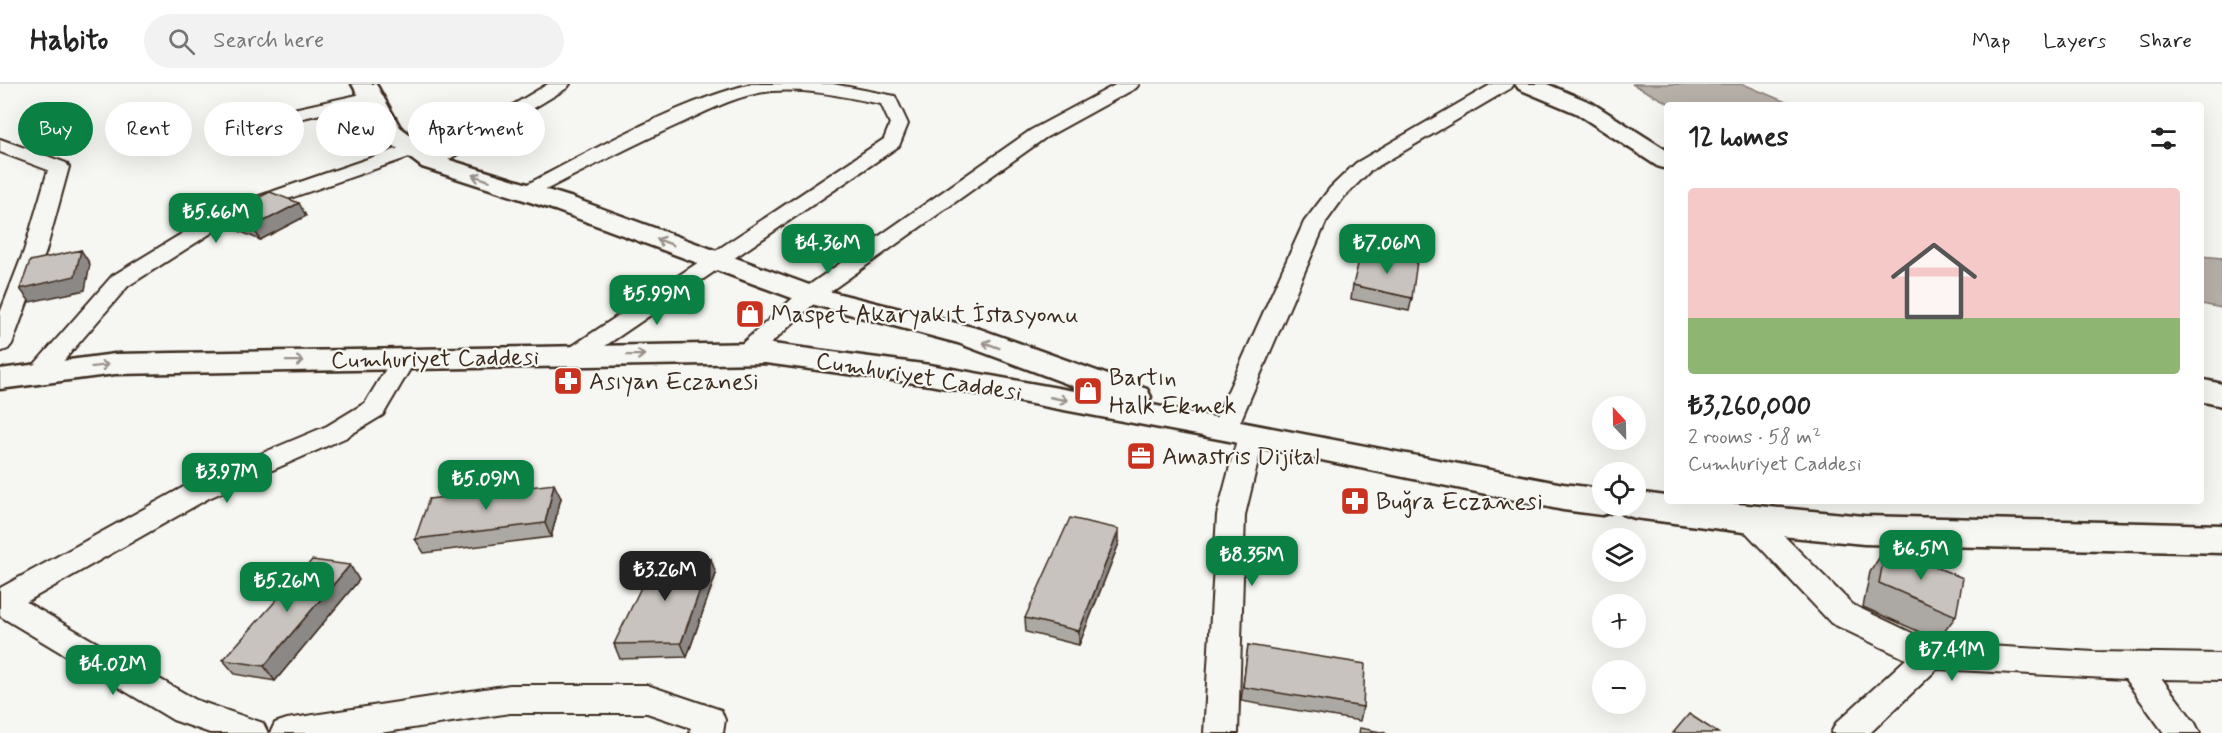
<!DOCTYPE html>
<html lang="en">
<head>
<meta charset="utf-8">
<style>
	:root { --surface:#fff; --page:#f2f2f2; --text:#222; --muted:#767676; --line:#e0e0e0; --accent:#0b8043 }
	body { margin:0; font-family:Mynerve,sans-serif; background:var(--page); color:var(--text); height:100vh; display:flex; flex-direction:column; font-size:22px; white-space:nowrap }
	* { box-sizing:border-box; margin:0 }
	p { font-size:20px; color:var(--muted) }
	.icon { flex:none; width:33px; height:33px; fill:none; stroke:currentColor; stroke-width:2; stroke-linecap:round; stroke-linejoin:round }
	.map { position:relative; flex:1; overflow:hidden }
	.drawer { position:absolute; left:1664px; top:18px; width:540px; height:402px; display:flex; flex-direction:column; background:var(--surface); border-radius:6px; box-shadow:0 6px 24px #0002 }
	.drawer>* { flex:none }
	.banner { position:absolute; left:18px; top:18px; width:570px; height:54px; display:flex; gap:12px }
	.needle { width:39px; rotate:338deg }
	.buttons { position:absolute; left:1592px; top:312px; display:grid; gap:12px }
	.buttons a { display:grid; place-items:center; width:54px; height:54px; border-radius:50%; background:var(--surface); box-shadow:0 6px 24px #0002; font-size:30px }
	.price { position:absolute; translate:-50% -51px; padding:0 14px; border-radius:12px; background:var(--accent); color:#fff; font-size:20px; line-height:39px; filter:drop-shadow(0 2px 3px #0008) }
	.price::after { content:''; position:absolute; left:50%; top:36px; width:18px; height:14px; margin-left:-9px; background:inherit; clip-path:polygon(0 0,100% 0,50% 100%) }
	.price.active { background:#222; color:#fff }
	ul { padding:0; list-style:none }
	li { display:grid; align-content:center; gap:12px; height:318px; padding:0 24px }
	li span { display:grid; place-items:center; height:186px; border-radius:6px; color:#555 }
	li>.icon { margin-inline-start:auto }
	span .icon { width:108px; height:108px; fill:#fffc; stroke-width:1 }
	li b { font-size:26px }
	h2 { display:flex; justify-content:space-between; align-items:center; height:72px; padding:0 24px; font-size:26px }
	.chip { padding:0 21px; border-radius:27px; background:var(--surface); box-shadow:0 6px 24px #0002; font-size:21px; line-height:54px }
	.chip.active { background:var(--accent); color:#fff }
	header { display:flex; align-items:center; gap:36px; box-sizing:border-box; height:84px; padding:0 30px; background:var(--surface); border-bottom:2px solid var(--line) }
	header strong { font-size:28px }
	nav { display:flex; gap:33px; margin-inline-start:auto; font-size:21px }
	.search { width:420px; height:54px; background:var(--page); display:flex; align-items:center; gap:15px; box-sizing:border-box; padding:0 21px; border-radius:33px; color:var(--muted); font-size:22px }
	.map>svg:first-child { display:block }
	.water { fill:#b6b0a9; stroke:#857a71; stroke-width:1.5 }
	.lines { fill:none; stroke-linecap:round; stroke-linejoin:round }
	.street-casing { stroke:#3b2a1e; stroke-width:4 }
	.secondary-casing { stroke:#3b2a1e; stroke-width:5 }
	.primary-casing { stroke:#3b2a1e; stroke-width:5 }
	.street { fill:#f6f6f2; fill-rule:evenodd }
	.secondary { fill:#f6f6f2; fill-rule:evenodd }
	.primary { fill:#f6f6f2; fill-rule:evenodd }
	.wall { fill:#aca8a3; stroke:#3b2a1e; stroke-width:1.5 }
	.shaded-wall { fill:#8c8885; stroke:#3b2a1e; stroke-width:1.5 }
	.building { fill:#c8c3be; stroke:#3b2a1e; stroke-width:1.5 }
	.oneway { stroke:#989088 }
	.labels { text-anchor:middle; stroke-width:4.5; stroke-linejoin:round; paint-order:stroke }
	.poi-label { font-size:24px; fill:#3b2a1e; stroke:#f6f6f2; text-anchor:start }
	.street-label { font-size:24px; fill:#3b2a1e; stroke:#f6f6f2 }
</style>
</head>
<body>
<header>
<strong>Habito</strong>
<div class="search"><svg class="icon" aria-label="search" viewBox="0 0 24 24"><circle cx="10" cy="10" r="6"/><path d="M15 15l6 6"/></svg>Search here</div>
<nav><a>Map</a><a>Layers</a><a>Share</a></nav>
</header>
<div class="map">
<svg width="2222" height="649" viewBox="0 0 2222 649">
	<rect width="100%" height="100%" fill="#f6f6f2"/>
	<filter id="ink" filterUnits="userSpaceOnUse"><feTurbulence type="fractalNoise" baseFrequency=".0167" numOctaves="2"/><feDisplacementMap in="SourceGraphic" scale="12" xChannelSelector="R" yChannelSelector="G"/><feConvolveMatrix kernelMatrix="1 2 1 2 8 2 1 2 1" color-interpolation-filters="sRGB"/></filter>
	<g filter="url(#ink)">
		<path class="water" d="M 1632,0 L 1743,0 L 1793,21 L 1672,21 Z
			M 2200,172 L 2222,174 L 2222,224 L 2201,220 Z"/>
		<g class="lines">
			<g class="street-casing">
				<path id="street" d="M 548,0 L 570,0 L 567,4 L 438,82 L 424,82 L 421,78 L 424,74 Z
					M 751,0 L 833,0 L 895,12 L 908,40 L 899,62 L 583,277 L 574,280 L 565,277 L 562,272 L 565,267 L 884,55 L 890,40 L 881,20 C 846,13 809,4 772,7 C 742,10 713,24 686,37 C 635,60 584,86 534,112 L 520,112 L 517,108 L 520,104 C 590,68 676,18 751,0 Z
					M 1117,0 L 1139,0 L 1136,4 L 1045,54 L 818,216 L 755,274 L 746,277 L 737,274 L 734,269 L 737,264 L 802,206 L 1031,46 Z
					M 1492,0 L 1514,0 L 1511,4 L 1370,87 L 1344,113 L 1326,138 L 1237,345 L 1233,351 L 1224,354 L 1215,351 L 1211,345 L 1304,138 L 1330,104 L 1356,79 Z
					M 371,8 L 377,9 L 380,13 L 377,17 L 273,41 L 266,39 L 264,35 L 266,31 Z
					M 0,55 L 66,79 L 69,83 L 46,167 L 12,260 L 8,265 L 0,268 L 0,229 L 24,167 L 48,86 L 0,68 Z
					M 414,59 L 421,61 L 424,65 L 421,69 L 238,132 L 128,202 L 47,296 L 38,298 L 29,296 L 26,290 L 112,192 L 224,124 Z
					M 404,267 L 413,270 L 416,275 L 383,331 L 345,354 L 209,414 L 26,518 L 196,616 L 263,639 L 268,649 L 210,649 L 173,636 L 0,532 L 0,504 L 189,400 L 327,342 L 365,319 L 395,270 Z
					M 1251,343 L 1260,346 L 1264,352 L 1245,431 L 1238,649 L 1204,649 L 1217,431 L 1238,352 L 1242,346 Z
					M 1751,426 L 1761,429 L 1853,521 L 1933,559 L 2095,568 L 2222,570 L 2222,596 L 2162,595 L 2195,639 L 2200,649 L 2164,649 L 2125,595 L 1937,585 L 1870,649 L 1831,649 L 1836,639 L 1906,575 L 1831,539 L 1741,443 L 1737,436 L 1741,429 Z
					M 510,601 L 647,601 L 721,626 L 725,636 L 723,649 L 689,649 L 691,644 L 647,629 L 510,629 L 380,649 L 270,649 L 275,639 L 287,635 Z"/>
			</g>
			<g class="secondary-casing">
				<path id="secondary" d="M 352,0 L 376,0 L 400,43 L 440,73 L 573,114 L 820,205 L 980,245 L 1147,305 L 1151,313 L 1147,320 L 1563,400 L 1602,405 L 1602,422 L 1635,422 L 1635,408 L 1666,412 L 1666,417 L 1707,417 L 1864,432 L 2222,441 L 2222,469 L 1864,460 L 1751,449 L 1635,434 L 1622,430 L 1618,422 L 1615,427 L 1602,431 L 1563,426 L 1224,356 L 930,301 L 765,279 L 115,290 L 0,305 L 0,285 L 115,270 L 765,259 L 930,281 L 1097,311 L 958,259 L 800,217 L 555,126 L 422,83 L 381,52 Z"/>
			</g>
			<g class="primary-casing">
				<path id="primary" d="M 1515,0 L 1547,0 L 1592,19 L 1666,66 L 1666,85 L 1657,82 L 1576,29 L 1519,5 Z
					M 2200,295 L 2222,300 L 2222,322 L 2200,317 Z"/>
			</g>
			<use href="#street" class="street"/>
			<use href="#secondary" class="secondary"/>
			<use href="#primary" class="primary"/>
		</g>
		<path class="wall" d="M 224,131 L 306,132 L 260,156 L 232,144 Z
			M 1353,201 L 1412,214 L 1409,227 L 1351,215 Z
			M 561,414 L 551,453 L 424,469 L 415,455 Z
			M 1119,459 L 1079,561 L 1026,548 L 1025,534 Z
			M 1886,463 L 1956,532 L 1938,556 L 1863,523 L 1870,488 Z
			M 716,490 L 687,573 L 620,575 L 614,560 Z
			M 359,496 L 275,597 L 235,590 L 223,576 Z
			M 1248,561 L 1363,623 L 1360,637 L 1241,617 Z"/>
		<path class="shaded-wall" d="M 299,119 L 306,132 L 260,156 L 253,143 Z
			M 81,166 L 90,180 L 85,206 L 30,218 L 20,205 Z
			M 554,400 L 561,414 L 551,453 L 545,439 Z
			M 1119,445 L 1119,459 L 1079,561 L 1079,547 Z
			M 711,475 L 716,490 L 687,573 L 681,559 Z
			M 350,481 L 359,496 L 275,597 L 264,582 Z"/>
		<path class="building" d="M 270,108 L 299,119 L 253,143 L 224,131 Z
			M 81,166 L 75,192 L 20,205 L 30,177 Z
			M 1360,172 L 1417,177 L 1412,214 L 1353,201 Z
			M 554,400 L 545,439 L 415,455 L 429,415 Z
			M 1070,434 L 1119,445 L 1079,547 L 1025,534 Z
			M 1886,463 L 1963,494 L 1956,532 L 1879,499 Z
			M 656,472 L 711,475 L 681,559 L 614,560 Z
			M 312,476 L 350,481 L 264,582 L 223,576 Z
			M 1248,561 L 1365,580 L 1363,623 L 1243,603 Z
			M 1689,630 L 1718,649 L 1673,649 Z
			M 1360,644 L 1386,649 L 1359,649 Z"/>
		<defs><path id="oneway-shaft" d="M-6 0H5M1.5-3L5.5 0L1.5 3" fill="none" stroke-width="1.6" stroke-linecap="round" stroke-linejoin="round" transform="scale(1.5)"/></defs>
		<g class="oneway">
			<use href="#oneway-shaft" transform="translate(481 94) rotate(-162)"/>
			<use href="#oneway-shaft" transform="translate(665 158) rotate(-159)"/>
			<use href="#oneway-shaft" transform="translate(991 261) rotate(-160)"/>
			<use href="#oneway-shaft" transform="translate(636 271) rotate(-1)"/>
			<use href="#oneway-shaft" transform="translate(295 277) rotate(-1)"/>
			<use href="#oneway-shaft" transform="translate(100 282) rotate(-7)"/>
			<use href="#oneway-shaft" transform="translate(1059 315) rotate(11)"/>
		</g>
	</g>
	<defs>
		<g id="shop-square" transform="scale(1.5)"><rect x="-9" y="-9" width="18" height="18" rx="4" fill="#c8321e" stroke="#f6f6f2"/><path d="M-5-2.5h2.3a2.7 3.5 0 0 1 5.4 0H5L5.5 6h-11ZM-1.5-2.5h3a1.5 2.3 0 0 0-3 0Z" fill="#fff"/></g>
		<g id="pharmacy-square" transform="scale(1.5)"><rect x="-9" y="-9" width="18" height="18" rx="4" fill="#c8321e" stroke="#f6f6f2"/><path d="M-2-6h4v4h4v4h-4v4h-4v-4h-4v-4h4Z" fill="#fff"/></g>
		<g id="office-square" transform="scale(1.5)"><rect x="-9" y="-9" width="18" height="18" rx="4" fill="#c8321e" stroke="#f6f6f2"/><path d="M-6-3h4V-5.5h4V-3h4V5H-6ZM-1-4.5V-3h2v-1.5ZM-6 0V1H6V0Z" fill="#fff"/></g>
	</defs>
	<g fill-rule="evenodd">
		<use href="#shop-square" x="750" y="230"/>
		<use href="#pharmacy-square" x="568" y="297"/>
		<use href="#shop-square" x="1088" y="307"/>
		<use href="#office-square" x="1141" y="372"/>
		<use href="#pharmacy-square" x="1355" y="417"/>
	</g>
	<g class="labels">
		<g class="poi-label">
			<text x="771" y="238">Maspet Akaryakıt İstasyonu</text>
			<text x="1109" y="301">Bartın<tspan x="1109" dy="28">Halk Ekmek</tspan></text>
			<text x="589" y="305">Asıyan Eczanesi</text>
			<text x="1162" y="380">Amastris Dijital</text>
			<text x="1376" y="425">Buğra Eczanesi</text>
		</g>
		<g class="street-label">
			<text transform="translate(435 274) rotate(-1)" y="8">Cumhuriyet Caddesi</text>
			<text transform="translate(919 292) rotate(9)" y="8">Cumhuriyet Caddesi</text>
		</g>
	</g>
</svg>
<div class="buttons">
<a><svg class="needle" viewBox="-14 -14 28 28"><path d="M0-13l5 13h-10z" fill="#e53935"/><path d="M0 13l5-13h-10z" fill="#767676"/></svg></a>
<a><svg class="icon" aria-label="locate" viewBox="0 0 24 24"><circle cx="12" cy="12" r="6"/><path d="M12 2v4M12 18v4M2 12h4M18 12h4"/></svg></a>
<a><svg class="icon" aria-label="layers" viewBox="0 0 24 24"><path d="M12 4l9 5-9 5-9-5zM3 14l9 5 9-5"/></svg></a>
<a>+</a>
<a>−</a>
</div>
<b class="price" style="left:216px;top:160px">₺5.66M</b>
<b class="price" style="left:828px;top:191px">₺4.36M</b>
<b class="price" style="left:1387px;top:191px">₺7.06M</b>
<b class="price" style="left:657px;top:242px">₺5.99M</b>
<b class="price" style="left:227px;top:420px">₺3.97M</b>
<b class="price" style="left:486px;top:427px">₺5.09M</b>
<b class="price" style="left:1921px;top:497px">₺6.5M</b>
<b class="price" style="left:1252px;top:503px">₺8.35M</b>
<b class="price active" style="left:665px;top:518px">₺3.26M</b>
<b class="price" style="left:287px;top:529px">₺5.26M</b>
<b class="price" style="left:1952px;top:598px">₺7.41M</b>
<b class="price" style="left:113px;top:612px">₺4.02M</b>
<div class="banner">
<a class="chip active">Buy</a>
<a class="chip">Rent</a>
<a class="chip">Filters</a>
<a class="chip">New</a>
<a class="chip">Apartment</a>
</div>
<section class="drawer">
<h2>12 homes<svg class="icon" aria-label="filters" viewBox="0 0 24 24"><path d="M4 7h16M4 17h16"/><circle cx="9" cy="7" r="2"/><circle cx="15" cy="17" r="2"/></svg></h2>
<ul>
<li><span style="background:linear-gradient(#f6c9c9 70%,#8fb573 0)"><svg class="icon" aria-label="home" viewBox="0 0 24 24"><path d="M3 11l9-7 9 7M6 9v11h12V9"/></svg></span><div><b>₺3,260,000</b><p>2 rooms · 58 m²</p><p>Cumhuriyet Caddesi</p></div></li>
</ul>
</section>
</div>
</body>
</html>
